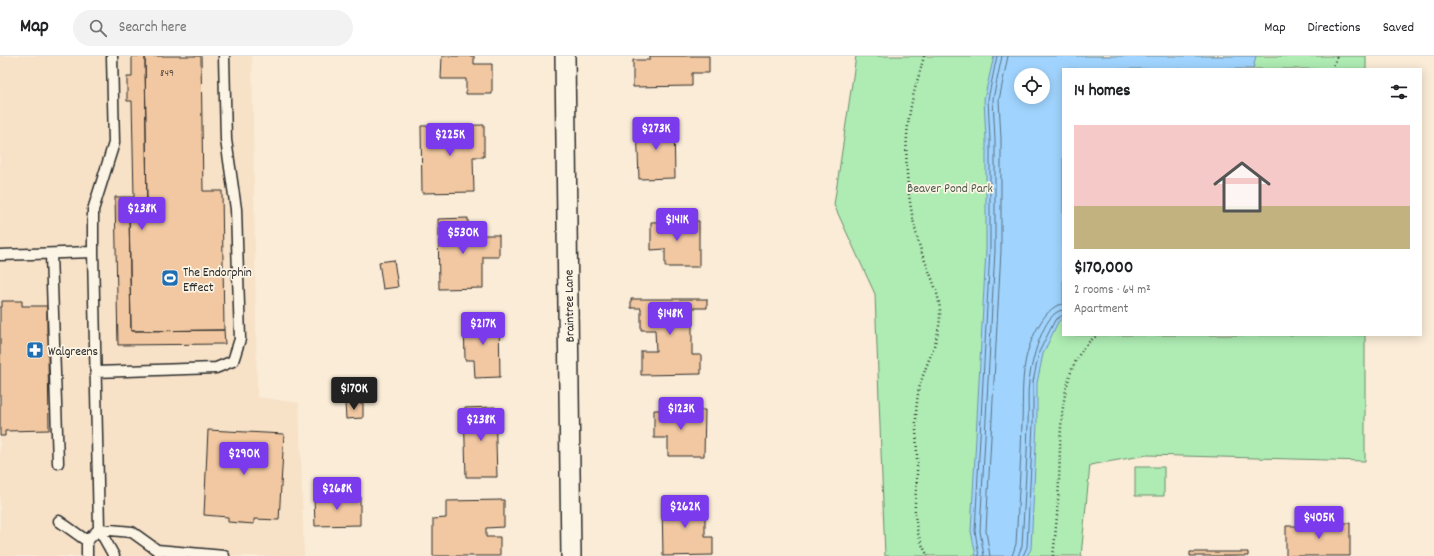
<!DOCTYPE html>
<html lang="en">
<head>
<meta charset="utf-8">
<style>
	:root { --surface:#fff; --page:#f2f2f2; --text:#202124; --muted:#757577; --line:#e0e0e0; --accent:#7c3aed }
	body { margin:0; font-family:Dekko,sans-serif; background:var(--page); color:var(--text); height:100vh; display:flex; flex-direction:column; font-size:15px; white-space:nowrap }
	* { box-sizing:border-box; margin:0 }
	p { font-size:13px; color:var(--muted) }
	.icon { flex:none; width:22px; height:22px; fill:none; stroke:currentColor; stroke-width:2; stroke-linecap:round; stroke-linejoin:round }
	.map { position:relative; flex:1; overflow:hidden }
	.details { position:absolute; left:1062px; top:12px; width:360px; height:268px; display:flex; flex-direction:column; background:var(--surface); border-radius:0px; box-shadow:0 2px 10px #0003 }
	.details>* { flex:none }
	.tools { position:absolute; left:1014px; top:12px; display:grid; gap:8px }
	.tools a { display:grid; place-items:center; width:36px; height:36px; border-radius:50%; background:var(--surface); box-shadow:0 2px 10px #0003; font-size:20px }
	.price { position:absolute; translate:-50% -34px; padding:0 9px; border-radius:4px; background:var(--accent); color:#fff; font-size:13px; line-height:26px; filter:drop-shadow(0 1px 2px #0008) }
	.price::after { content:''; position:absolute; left:50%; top:24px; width:12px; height:9px; margin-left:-6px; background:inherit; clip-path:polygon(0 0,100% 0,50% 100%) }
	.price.on { background:#222; color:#fff }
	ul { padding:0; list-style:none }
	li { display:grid; align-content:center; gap:8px; height:212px; padding:0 12px }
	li+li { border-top:1px solid var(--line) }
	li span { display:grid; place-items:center; height:124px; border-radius:0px; color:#555 }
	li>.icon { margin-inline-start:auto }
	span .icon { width:72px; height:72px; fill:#fffc; stroke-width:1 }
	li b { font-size:17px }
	h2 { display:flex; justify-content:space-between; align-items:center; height:48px; padding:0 12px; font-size:17px }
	header { display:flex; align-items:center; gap:24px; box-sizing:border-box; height:56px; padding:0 20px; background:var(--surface); border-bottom:1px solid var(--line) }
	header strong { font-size:19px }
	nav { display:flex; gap:22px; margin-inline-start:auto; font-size:14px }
	.search { width:280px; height:36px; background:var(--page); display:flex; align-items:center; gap:10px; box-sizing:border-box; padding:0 14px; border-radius:22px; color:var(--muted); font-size:15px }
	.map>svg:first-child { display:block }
	.built { fill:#f7e1c7 }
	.green { fill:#aeecb3; stroke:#6c8c6f; fill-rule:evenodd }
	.water { fill:#a0d4fe; stroke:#7190aa; fill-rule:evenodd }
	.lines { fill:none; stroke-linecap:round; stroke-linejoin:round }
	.shore { stroke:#5a6f7f; stroke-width:1 }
	.building { fill:#f1c8a1; stroke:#2b2b2b }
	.service-casing { stroke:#2b2b2b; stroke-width:13 }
	.minor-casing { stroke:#2b2b2b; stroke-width:22 }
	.path { stroke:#2b2b2b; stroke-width:2.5; stroke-dasharray:1 3; stroke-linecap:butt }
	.service { stroke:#fcf5e5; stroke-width:10 }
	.minor { stroke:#fcf5e5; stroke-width:19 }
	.labels { text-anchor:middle; stroke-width:3.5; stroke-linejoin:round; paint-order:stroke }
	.number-label { font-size:11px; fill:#5c5248 }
	.park-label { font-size:13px; fill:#4c5b4d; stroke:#fcf5e5 }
	.poi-label { font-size:13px; fill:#2b2b2b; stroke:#fcf5e5; text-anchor:start }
	.street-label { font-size:13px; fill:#2b2b2b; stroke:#fcf5e5 }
</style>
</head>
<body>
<header>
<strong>Map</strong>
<div class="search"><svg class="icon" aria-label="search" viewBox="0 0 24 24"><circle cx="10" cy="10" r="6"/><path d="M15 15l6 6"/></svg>Search here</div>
<nav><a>Map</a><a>Directions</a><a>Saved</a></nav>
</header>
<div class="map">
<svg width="1434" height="500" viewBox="0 0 1434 500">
	<rect width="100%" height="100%" fill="#faecd7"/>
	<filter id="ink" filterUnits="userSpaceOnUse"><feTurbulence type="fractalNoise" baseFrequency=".025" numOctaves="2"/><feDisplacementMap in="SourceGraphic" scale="8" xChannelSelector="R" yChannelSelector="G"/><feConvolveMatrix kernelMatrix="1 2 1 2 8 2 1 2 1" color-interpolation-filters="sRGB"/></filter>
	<g filter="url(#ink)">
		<path class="built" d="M 0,0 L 252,0 L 257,341 L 299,347 L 304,500 L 0,500 Z"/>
		<path class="green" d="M 856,0 L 1366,0 L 1366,13 L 1063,13 L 1063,279 L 1365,279 L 1365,405 L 1147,399 L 1090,409 L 1081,500 L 885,500 L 875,238 L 834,149 ZM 1021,19 L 1043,19 L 1043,41 L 1021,41 Z
			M 1135,411 L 1164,411 L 1164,440 L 1135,440 Z"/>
		<path class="water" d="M 994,0 L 1256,0 L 1253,13 L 1063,13 L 1063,262 L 1058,266 L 1043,298 L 1037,327 L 1037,367 L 1031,493 L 1027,500 L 976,500 L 971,475 L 986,194 L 986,84 L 984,43 ZM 1021,19 L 1043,19 L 1043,41 L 1021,41 Z"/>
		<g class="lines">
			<path class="shore" d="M 979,500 L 975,475 L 990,194 L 990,84 L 988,43 L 997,0
				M 984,500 L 980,475 L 995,194 L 995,84 L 993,43 L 1002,0
				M 990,500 L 986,475 L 1001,194 L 1001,83 L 999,44 L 1008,0
				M 1012,500 L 1016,488 C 1018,448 1021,407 1022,367 C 1023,342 1021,318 1028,294 C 1033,279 1046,249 1063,248
				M 1018,500 L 1022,490 C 1024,449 1027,408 1028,368 C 1029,354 1027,339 1029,325 C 1031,308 1043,255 1063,254
				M 1023,500 L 1027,491 L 1033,367 L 1033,326 L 1039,296 L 1055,264 L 1063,259"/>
		</g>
		<path class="building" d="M 132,0 L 145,0 L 147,153 L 129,154 L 131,275 L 224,274 L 225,288 L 118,289 L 115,141 L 134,141 L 132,45 L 127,45 L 127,21 L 132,21 Z
			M 145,0 L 201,0 L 203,135 L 222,135 L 224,274 L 131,275 L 129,154 L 147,153 Z
			M 442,0 L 474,0 L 474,8 L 492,8 L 492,38 L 466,38 L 466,23 L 441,23 Z
			M 650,0 L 709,0 L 709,17 L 692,17 L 692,30 L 633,31 L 633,4 L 650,4 Z
			M 674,68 L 675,122 L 639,123 L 637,69 Z
			M 484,69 L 484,101 L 473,101 L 474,136 L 422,137 L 421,70 Z
			M 468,162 L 468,179 L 499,179 L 499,201 L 483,201 L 483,232 L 439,233 L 438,163 Z
			M 699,165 L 699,211 L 665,211 L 665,193 L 651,194 L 651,166 Z
			M 394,204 L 398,231 L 383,233 L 379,206 Z
			M 631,243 L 707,243 L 707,252 L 692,252 L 692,299 L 701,299 L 701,318 L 641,319 L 641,295 L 656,295 L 655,274 L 641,274 L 641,252 L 631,252 Z
			M 2,245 L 22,245 L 22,250 L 47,250 L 47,278 L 53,278 L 53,299 L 48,299 L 49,374 L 5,375 L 5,380 L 0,380 L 0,251 L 2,251 Z
			M 499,262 L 500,321 L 475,322 L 474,304 L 465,304 L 464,263 Z
			M 345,347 L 363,347 L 363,362 L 346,363 Z
			M 495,351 L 497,421 L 466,421 L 464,352 Z
			M 654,354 L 705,354 L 704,400 L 668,400 L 668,382 L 654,382 Z
			M 208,374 L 284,378 L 279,464 L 254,463 L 254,468 L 228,466 L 228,461 L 204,459 Z
			M 360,440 L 360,469 L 315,470 L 314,441 Z
			M 504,444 L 504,471 L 486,472 L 486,481 L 500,481 L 500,500 L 433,500 L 433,463 L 446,462 L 446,445 Z
			M 705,445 L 705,481 L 713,481 L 713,499 L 663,500 L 662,446 Z
			M 1322,467 L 1350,467 L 1350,500 L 1286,500 L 1286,470 L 1322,470 Z
			M 1190,496 L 1248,496 L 1248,500 L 1190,500 Z"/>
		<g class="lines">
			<g class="service-casing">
				<path id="service" d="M 112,0 L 114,87 L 93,154 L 93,196 L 99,473 L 114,500
					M 51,198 L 58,407
					M 0,199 L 93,196
					M 96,316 L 216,312 L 233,305 L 240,283 L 236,153 L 226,84 L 224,0
					M 59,465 L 87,485
					M 99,473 L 132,476 L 157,494 L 224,500
					M 87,500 L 87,485 L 99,473"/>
			</g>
			<g class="minor-casing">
				<path id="minor" d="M 565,0 L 571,500"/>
			</g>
			<path class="path" d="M 924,0 C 920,17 914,33 911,50 C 902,93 907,146 919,188 C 926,212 941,236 940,260 C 939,287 925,308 919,333 C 913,361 918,389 917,418 C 917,434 913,450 916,466 C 917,478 922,490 928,500
				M 1332,13 L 1337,0
				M 1053,500 C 1056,475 1058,449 1059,424 C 1061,381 1057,305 1098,279"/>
			<use href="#service" class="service"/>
			<use href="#minor" class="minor"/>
		</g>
	</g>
	<defs>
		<g id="stadium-square" transform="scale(0.9)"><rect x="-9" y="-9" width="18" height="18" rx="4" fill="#1f6fb2" stroke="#fcf5e5"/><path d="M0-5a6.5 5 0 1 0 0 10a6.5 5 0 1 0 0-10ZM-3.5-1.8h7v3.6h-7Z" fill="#fff"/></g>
		<g id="pharmacy-square" transform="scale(0.9)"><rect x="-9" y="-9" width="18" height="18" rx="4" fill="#1f6fb2" stroke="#fcf5e5"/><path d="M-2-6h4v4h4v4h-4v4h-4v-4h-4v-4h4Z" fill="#fff"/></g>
	</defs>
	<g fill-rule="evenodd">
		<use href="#stadium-square" x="170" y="222"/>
		<use href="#pharmacy-square" x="35" y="294"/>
	</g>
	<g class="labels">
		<g class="number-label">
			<text x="167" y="20">849</text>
		</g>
		<g class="park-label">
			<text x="950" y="136">Beaver Pond Park</text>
		</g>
		<g class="poi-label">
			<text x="183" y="220">The Endorphin<tspan x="183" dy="15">Effect</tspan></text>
			<text x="48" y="299">Walgreens</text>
		</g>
		<g class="street-label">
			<text transform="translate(568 250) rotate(-91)" y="5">Braintree Lane</text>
		</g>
	</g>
</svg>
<div class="tools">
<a><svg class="icon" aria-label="locate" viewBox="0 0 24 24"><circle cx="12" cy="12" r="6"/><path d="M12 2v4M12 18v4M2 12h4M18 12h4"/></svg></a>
</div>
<b class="price" style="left:656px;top:95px">$273K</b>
<b class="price" style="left:450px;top:101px">$225K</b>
<b class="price" style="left:142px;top:175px">$238K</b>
<b class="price" style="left:677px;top:186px">$141K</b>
<b class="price" style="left:463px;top:199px">$530K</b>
<b class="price" style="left:670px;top:280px">$148K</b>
<b class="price" style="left:483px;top:290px">$217K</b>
<b class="price on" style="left:354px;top:355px">$170K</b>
<b class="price" style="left:681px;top:375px">$123K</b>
<b class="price" style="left:481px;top:386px">$238K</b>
<b class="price" style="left:244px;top:420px">$290K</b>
<b class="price" style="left:337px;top:455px">$268K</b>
<b class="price" style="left:685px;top:473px">$262K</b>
<b class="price" style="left:1319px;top:484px">$405K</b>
<section class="details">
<h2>14 homes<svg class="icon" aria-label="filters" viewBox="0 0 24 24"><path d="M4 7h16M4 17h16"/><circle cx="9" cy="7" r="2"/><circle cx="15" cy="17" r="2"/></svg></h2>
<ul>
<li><span style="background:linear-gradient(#f6c9c9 65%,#c2b280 0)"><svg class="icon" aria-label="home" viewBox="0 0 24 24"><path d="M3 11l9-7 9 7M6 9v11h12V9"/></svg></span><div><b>$170,000</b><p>2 rooms · 64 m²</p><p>Apartment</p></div></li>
</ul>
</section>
</div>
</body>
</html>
